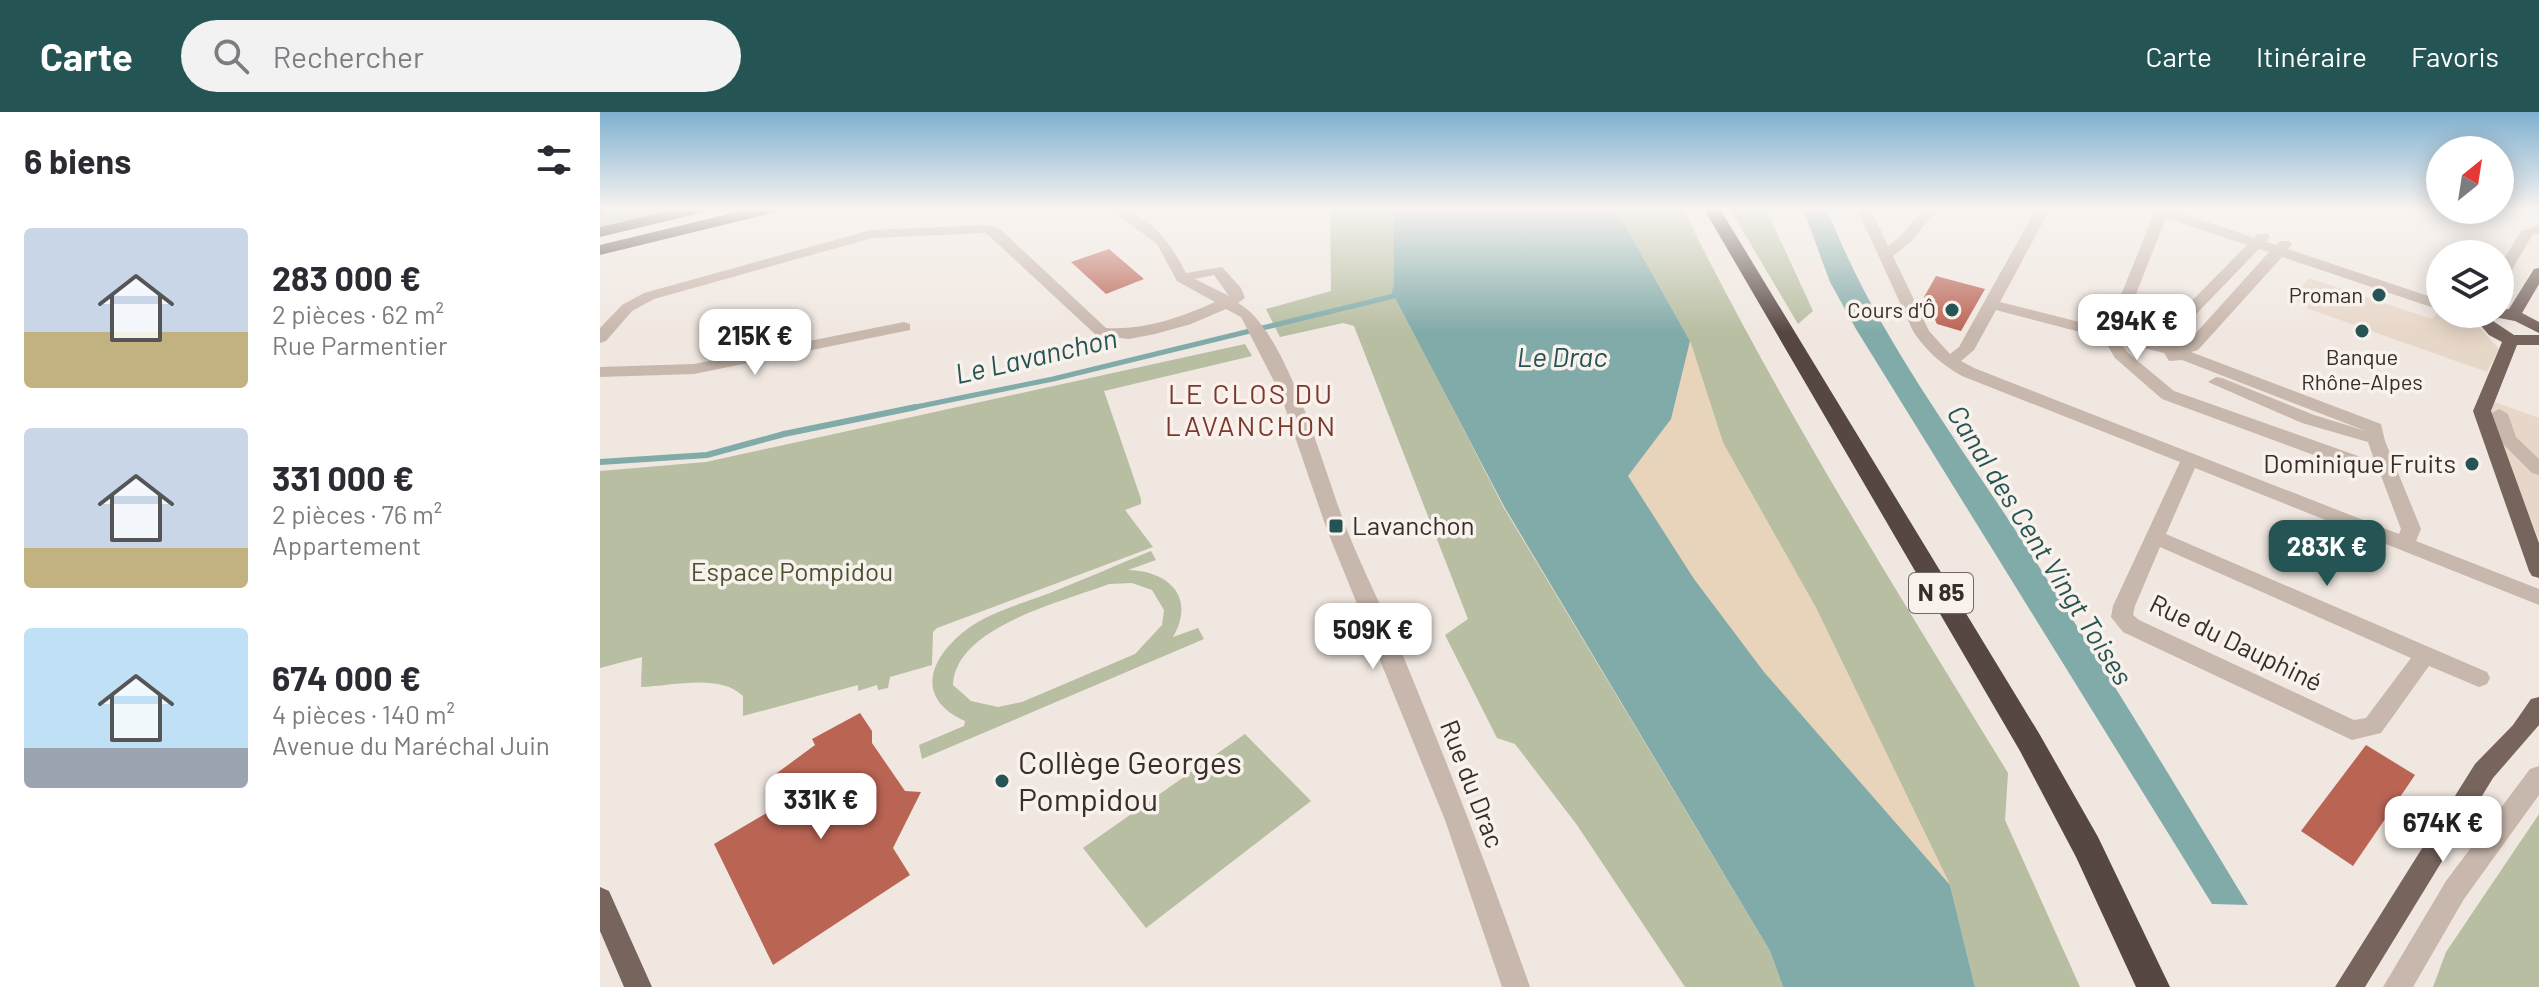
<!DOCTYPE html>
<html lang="fr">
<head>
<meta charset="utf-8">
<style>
	:root { --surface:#fff; --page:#f2f2f3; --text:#2b2b33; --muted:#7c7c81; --accent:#245453 }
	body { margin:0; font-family:Barlow,sans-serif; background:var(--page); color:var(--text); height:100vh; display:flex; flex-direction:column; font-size:30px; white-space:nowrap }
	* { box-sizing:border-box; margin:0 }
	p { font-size:26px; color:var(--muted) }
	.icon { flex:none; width:44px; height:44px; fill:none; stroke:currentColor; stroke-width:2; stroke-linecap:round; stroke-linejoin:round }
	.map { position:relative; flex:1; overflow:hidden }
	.sheet { display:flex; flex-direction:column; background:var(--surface); width:600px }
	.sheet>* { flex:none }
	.needle { width:52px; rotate:30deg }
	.controls { position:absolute; left:1826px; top:24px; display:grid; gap:16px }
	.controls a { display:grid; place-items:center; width:88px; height:88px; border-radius:50%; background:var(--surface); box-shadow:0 4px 20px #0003; font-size:40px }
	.price { position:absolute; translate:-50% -68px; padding:0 18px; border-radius:16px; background:#fff; color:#222; font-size:26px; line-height:52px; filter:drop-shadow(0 2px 4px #0008) }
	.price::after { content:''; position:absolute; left:50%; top:48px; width:24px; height:18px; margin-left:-12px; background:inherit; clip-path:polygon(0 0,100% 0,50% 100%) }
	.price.active { background:var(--accent); color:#fff }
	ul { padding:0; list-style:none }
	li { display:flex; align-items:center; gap:24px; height:200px; padding:0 24px }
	li span { display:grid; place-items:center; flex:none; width:224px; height:160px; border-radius:8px; color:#555 }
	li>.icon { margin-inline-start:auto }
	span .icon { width:96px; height:96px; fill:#fffc; stroke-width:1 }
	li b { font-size:34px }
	h2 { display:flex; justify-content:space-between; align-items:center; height:96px; padding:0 24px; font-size:34px }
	header { display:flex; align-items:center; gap:48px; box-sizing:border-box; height:112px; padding:0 40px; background:var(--accent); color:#fff }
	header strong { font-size:38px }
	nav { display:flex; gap:44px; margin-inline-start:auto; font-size:28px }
	.search { width:560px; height:72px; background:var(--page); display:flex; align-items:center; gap:20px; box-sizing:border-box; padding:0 28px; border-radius:44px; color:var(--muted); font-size:30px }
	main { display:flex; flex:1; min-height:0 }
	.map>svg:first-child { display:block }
	.green { fill:#b7bea1; fill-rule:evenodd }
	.sand { fill:#e8d4ba }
	.plaza { fill:#e7d7c8 }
	.water { fill:#81aba9 }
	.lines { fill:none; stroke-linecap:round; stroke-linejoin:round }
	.stream-far1 { stroke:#81aba9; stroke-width:5 }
	.stream { stroke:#81aba9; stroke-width:6 }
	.building { fill:#ba6454 }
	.minor { fill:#c8b7ac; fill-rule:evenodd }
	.major { fill:#77645d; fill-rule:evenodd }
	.highway { fill:#574742; fill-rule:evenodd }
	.poi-dot { fill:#245453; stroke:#f8f1ec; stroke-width:3 }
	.labels { text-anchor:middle; stroke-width:7; stroke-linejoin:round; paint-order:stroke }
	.far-poi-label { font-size:22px; fill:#372d2a; stroke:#f8f1ec; text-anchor:end }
	.shield { fill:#f8f1ec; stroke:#716864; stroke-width:2 }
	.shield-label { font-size:24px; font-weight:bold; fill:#372d2a }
	.poi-label { font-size:26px; fill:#372d2a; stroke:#f8f1ec; text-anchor:end }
	.park-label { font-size:26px; fill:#495231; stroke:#f8f1ec }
	.street-label { font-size:26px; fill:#372d2a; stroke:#f8f1ec }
	.water-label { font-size:28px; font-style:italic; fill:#245453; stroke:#f8f1ec }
	.neighbourhood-label { font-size:28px; letter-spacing:2px; fill:#7d382c; stroke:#f8f1ec }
	.near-poi-label { font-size:32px; fill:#372d2a; stroke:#f8f1ec; text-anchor:start }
</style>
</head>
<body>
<header>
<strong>Carte</strong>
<div class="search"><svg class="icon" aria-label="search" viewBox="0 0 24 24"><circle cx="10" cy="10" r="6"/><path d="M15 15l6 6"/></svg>Rechercher</div>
<nav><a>Carte</a><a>Itinéraire</a><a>Favoris</a></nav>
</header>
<main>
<section class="sheet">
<h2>6 biens<svg class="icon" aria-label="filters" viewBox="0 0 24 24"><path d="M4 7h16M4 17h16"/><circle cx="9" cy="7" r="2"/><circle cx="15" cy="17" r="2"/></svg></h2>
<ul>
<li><span style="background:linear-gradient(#c9d6e8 65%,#c2b280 0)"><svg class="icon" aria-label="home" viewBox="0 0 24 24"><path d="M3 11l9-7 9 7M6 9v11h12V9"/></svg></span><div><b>283 000 €</b><p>2 pièces · 62 m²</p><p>Rue Parmentier</p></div></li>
<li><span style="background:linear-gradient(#c9d6e8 75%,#c2b280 0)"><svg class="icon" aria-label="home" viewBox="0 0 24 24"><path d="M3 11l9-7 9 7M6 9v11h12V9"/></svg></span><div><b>331 000 €</b><p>2 pièces · 76 m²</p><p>Appartement</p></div></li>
<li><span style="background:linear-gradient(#bfe0f5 75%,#9aa5b1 0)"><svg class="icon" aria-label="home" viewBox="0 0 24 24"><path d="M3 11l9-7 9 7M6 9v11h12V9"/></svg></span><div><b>674 000 €</b><p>4 pièces · 140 m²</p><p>Avenue du Maréchal Juin</p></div></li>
</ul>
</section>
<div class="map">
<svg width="1939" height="875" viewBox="0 0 1939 875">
	<rect width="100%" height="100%" fill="#f0e7e0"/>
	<path class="green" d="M 18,97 L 75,97 L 0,115 L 0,100 Z
		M 730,97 L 793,97 L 795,184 L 904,396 L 1170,839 L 1183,875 L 1085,875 L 977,713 L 915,632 L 897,626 L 845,523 L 868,507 L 754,214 L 743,211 L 680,225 L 666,197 L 731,179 Z
		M 1016,97 L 1083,97 C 1179,292 1295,476 1408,661 L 1405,708 L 1480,875 L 1375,875 L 1350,773 L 1216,496 L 1123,331 L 1090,229 Z
		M 1130,97 L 1166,97 L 1213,199 L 1198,212 Z
		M 645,232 L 652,244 L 504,279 L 541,387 L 541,392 L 525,398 L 553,435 L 337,516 L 333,520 L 332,553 L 290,565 L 288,576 L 278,578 L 277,573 L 258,579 L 258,573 L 143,604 L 143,584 C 120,561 71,574 41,575 L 42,545 L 0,556 L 0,359 L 106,350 Z
		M 551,439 L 556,448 L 528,458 C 569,459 596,485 573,525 L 598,516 L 604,527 L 322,647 L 319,633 L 364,614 L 365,609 C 312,585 331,543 370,515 C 393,499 424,491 450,481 C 485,467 519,452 551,439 ZM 532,471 L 552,478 L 564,498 L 562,513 L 535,542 L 422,590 L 398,595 L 371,589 L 353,573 C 355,515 462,490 509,472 Z
		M 645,622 L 711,689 L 546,816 L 483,736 Z
		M 1939,702 L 1939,875 L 1833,875 L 1846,840 Z"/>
	<path class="sand" d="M 793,97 L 1016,97 L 1090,229 L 1123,331 L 1216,496 L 1350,773 L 1375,875 L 1183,875 L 1170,839 L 905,396 L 794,184 Z"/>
	<path class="plaza" d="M 1709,166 L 1832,207 L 1839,198 L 1840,202 L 1861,205 L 1875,211 L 1899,237 L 1887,260 L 1709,197 L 1693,185 Z
		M 1895,290 L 1939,306 L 1939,427 L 1900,331 L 1891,301 Z"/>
	<path class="water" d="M 793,97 L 1016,97 L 1090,229 L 1071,307 L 1028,364 L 1094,467 L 1164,560 L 1350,773 L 1375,875 L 1183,875 L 1170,839 L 905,396 L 794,184 Z
		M 1203,97 L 1227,97 C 1271,212 1347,314 1414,416 C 1495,540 1571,666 1648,793 L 1612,792 L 1256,217 L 1230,170 Z"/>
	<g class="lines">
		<path class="stream-far1" d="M 306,297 L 453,267 L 794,184 L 795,177"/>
		<path class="stream" d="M 0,350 L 107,343 L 184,322 L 316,295"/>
	</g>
	<path class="building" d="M 509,137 L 544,167 L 506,182 L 471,150 Z
		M 1336,164 L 1385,177 L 1361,219 L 1337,212 L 1324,185 Z
		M 260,601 L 272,619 L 272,631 L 305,679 L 321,680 L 293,736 L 310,763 L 173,853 L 114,732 L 182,692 L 180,677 L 174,668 L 177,661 L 215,633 L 212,627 Z
		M 1766,633 L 1815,663 L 1753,754 L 1701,719 Z"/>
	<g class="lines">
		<path class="minor" d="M 510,97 C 547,97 571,131 586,161 L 622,155 L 641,176 L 645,186 L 638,191 C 688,218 725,363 747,418 C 764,461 786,503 804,546 C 849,655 891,764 930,875 L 902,875 L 845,708 L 727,418 L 680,281 L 641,205 L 626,197 L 591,212 L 555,222 L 529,227 L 496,223 L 386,121 L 272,126 L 54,187 L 32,199 L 6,229 L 0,231 L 0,216 L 22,193 L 44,181 L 271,118 L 387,113 L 399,116 L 506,216 C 546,218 579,206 615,190 L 577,169 L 557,132 ZM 614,163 L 629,184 L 595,167 Z
			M 1257,97 L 1271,97 L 1288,134 L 1301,124 L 1323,97 L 1337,97 L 1311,130 L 1293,144 L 1329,219 L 1350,242 L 1359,235 L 1436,97 L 1450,97 L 1400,190 L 1507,217 L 1556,97 L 1570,97 L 1654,126 L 1658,122 L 1668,122 L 1670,125 L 1666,130 L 1676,133 L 1680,129 L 1690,129 L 1692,132 L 1688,137 L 1840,188 L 1840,198 L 1682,145 L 1598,238 L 1591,240 L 1781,312 L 1785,329 L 1821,417 L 1816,429 L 1939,477 L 1939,493 L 1595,356 L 1566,422 L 1887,560 L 1890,566 L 1887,572 L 1879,575 L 1829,554 L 1781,621 L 1752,628 L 1523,520 L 1511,505 L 1513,494 L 1580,350 L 1362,264 C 1341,252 1326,239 1313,219 ZM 1566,106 L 1647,133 L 1558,223 L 1558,230 L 1521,220 ZM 1659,137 L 1669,140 L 1587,231 L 1576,232 L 1572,227 ZM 1396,198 L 1503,226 L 1515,246 L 1562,287 L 1711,342 L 1781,364 L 1801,417 L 1799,422 L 1374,256 L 1361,249 L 1374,238 ZM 1520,230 L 1564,241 L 1569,249 L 1582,248 L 1766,319 L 1714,303 L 1622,266 L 1616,265 L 1608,270 L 1702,311 L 1768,330 L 1775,350 L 1574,279 L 1527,240 ZM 1560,435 L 1811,546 L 1766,606 L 1754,608 L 1539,508 L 1533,503 L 1535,494 Z
			M 1922,97 L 1939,97 L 1939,105 Z
			M 1939,113 L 1939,121 L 1933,122 L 1907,166 L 1900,170 L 1900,154 L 1921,119 Z
			M 1859,202 L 1882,202 L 1892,208 L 1884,213 Z
			M 304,210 L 310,212 L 310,218 L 94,262 L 0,265 L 0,255 L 94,252 Z
			M 1899,297 L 1908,302 L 1916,325 L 1939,347 L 1939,363 L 1932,361 L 1902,331 L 1890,302 Z
			M 1939,654 L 1939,683 L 1864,787 L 1813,875 L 1783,875 L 1846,769 L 1930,657 Z"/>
		<path class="major" d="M 1939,156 L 1939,172 L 1922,201 L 1939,210 L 1939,221 L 1915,209 L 1899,206 L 1893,209 L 1914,223 L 1939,223 L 1939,233 L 1917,233 L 1891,299 L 1939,431 L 1939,466 L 1932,464 L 1929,459 L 1873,299 L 1902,230 L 1889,223 L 1876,208 L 1883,202 L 1900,202 L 1900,198 L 1909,197 L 1934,157 Z
			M 1939,585 L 1939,613 L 1893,666 L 1765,875 L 1735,875 L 1875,652 L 1913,613 L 1931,587 Z
			M 0,775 L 9,779 L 52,875 L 24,875 L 0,819 Z"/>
		<path class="highway" d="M 0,97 L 9,97 L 0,102 Z
			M 77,97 L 106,97 L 104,100 L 0,125 L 0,115 Z
			M 149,97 L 178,97 L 176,100 L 0,143 L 0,133 Z
			M 1104,97 L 1120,97 L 1440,623 L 1498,725 L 1570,875 L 1536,875 L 1476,745 L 1420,639 Z"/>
	</g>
	<linearGradient id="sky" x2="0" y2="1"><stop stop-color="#7fb0cf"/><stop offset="0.44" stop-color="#f8f4f1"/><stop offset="1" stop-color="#f8f4f1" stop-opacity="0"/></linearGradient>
	<rect width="1939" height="220" fill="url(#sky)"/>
	<g class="poi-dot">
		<circle cx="1779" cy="183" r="8"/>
		<circle cx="1352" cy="198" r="8"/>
		<circle cx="1762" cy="219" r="8"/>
		<circle cx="1872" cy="352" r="8"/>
		<rect x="728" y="406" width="16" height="16" rx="4"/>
		<circle cx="402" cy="669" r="8"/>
	</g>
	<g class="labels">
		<g class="far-poi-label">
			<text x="1763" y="191">Proman</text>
			<text x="1336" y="206">Cours d'Ô</text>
			<text x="1762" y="253" text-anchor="middle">Banque<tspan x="1762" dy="25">Rhône-Alpes</tspan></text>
		</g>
		<rect class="shield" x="1309" y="461" width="64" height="40" rx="6"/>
		<g class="shield-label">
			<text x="1341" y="489">N 85</text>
		</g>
		<g class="poi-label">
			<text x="1856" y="361">Dominique Fruits</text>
			<text x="752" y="423" text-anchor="start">Lavanchon</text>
		</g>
		<g class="park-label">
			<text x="192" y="469">Espace Pompidou</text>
		</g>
		<g class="street-label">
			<text transform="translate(1636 531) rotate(26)" y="9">Rue du Dauphiné</text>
			<text transform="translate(872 672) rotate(69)" y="9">Rue du Drac</text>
		</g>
		<g class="water-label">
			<text transform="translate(436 244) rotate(-13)" y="10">Le Lavanchon</text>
			<text x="962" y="255">Le Drac</text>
			<text transform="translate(1440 433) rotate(58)" y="10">Canal des Cent Vingt Toises</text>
		</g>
		<g class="neighbourhood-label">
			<text x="651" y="292">LE CLOS DU<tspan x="651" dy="32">LAVANCHON</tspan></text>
		</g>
		<g class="near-poi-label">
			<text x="418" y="662">Collège Georges<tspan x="418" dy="37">Pompidou</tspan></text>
		</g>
	</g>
</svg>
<div class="controls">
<a><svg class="needle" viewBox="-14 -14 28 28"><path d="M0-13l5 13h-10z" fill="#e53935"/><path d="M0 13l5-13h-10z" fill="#7c7c81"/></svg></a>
<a><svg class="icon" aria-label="layers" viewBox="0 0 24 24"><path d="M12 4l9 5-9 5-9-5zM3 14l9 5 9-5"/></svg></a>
</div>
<b class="price" style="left:1537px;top:250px">294K €</b>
<b class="price" style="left:155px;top:265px">215K €</b>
<b class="price active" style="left:1727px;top:476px">283K €</b>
<b class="price" style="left:773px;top:559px">509K €</b>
<b class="price" style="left:221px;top:729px">331K €</b>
<b class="price" style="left:1843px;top:752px">674K €</b>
</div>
</main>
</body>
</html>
